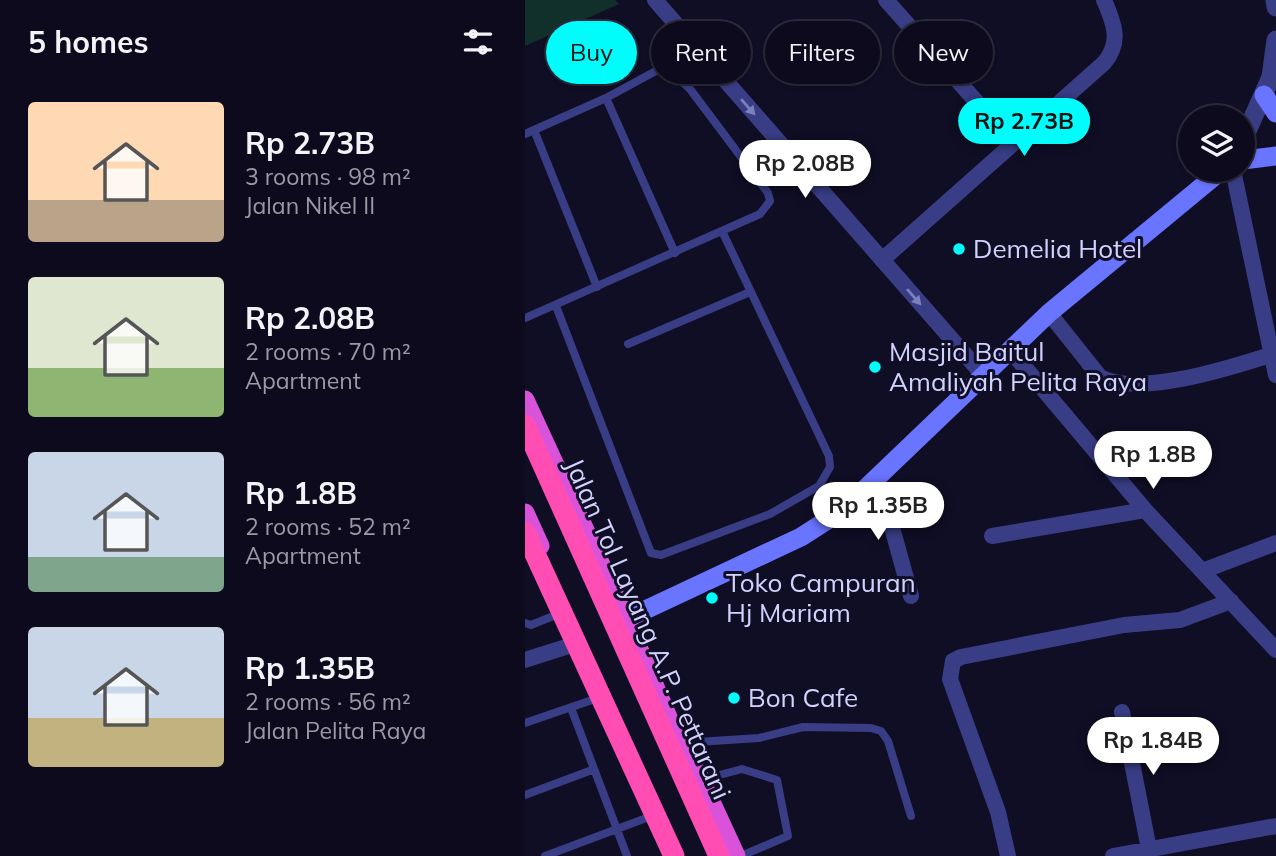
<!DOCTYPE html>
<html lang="en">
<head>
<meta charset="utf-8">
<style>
	:root { --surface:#0c0a1c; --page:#1a1829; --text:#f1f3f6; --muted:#9a9aa3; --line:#2c2b3b; --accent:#00fdfc }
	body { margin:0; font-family:Mulish,sans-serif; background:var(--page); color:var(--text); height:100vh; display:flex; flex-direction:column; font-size:26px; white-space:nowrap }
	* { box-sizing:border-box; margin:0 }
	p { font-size:23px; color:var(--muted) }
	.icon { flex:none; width:38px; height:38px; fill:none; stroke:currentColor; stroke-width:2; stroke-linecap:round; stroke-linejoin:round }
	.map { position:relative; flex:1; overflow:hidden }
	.drawer { display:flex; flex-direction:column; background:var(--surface); width:525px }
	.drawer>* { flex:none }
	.guide { position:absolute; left:21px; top:21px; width:625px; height:63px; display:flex; gap:14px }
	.buttons { position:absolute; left:653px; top:105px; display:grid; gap:14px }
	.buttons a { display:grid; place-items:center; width:77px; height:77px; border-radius:50%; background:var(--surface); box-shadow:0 2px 5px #0004,0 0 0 2px var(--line); font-size:35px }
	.price { position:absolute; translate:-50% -60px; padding:0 16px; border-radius:24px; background:#fff; color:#222; font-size:23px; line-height:46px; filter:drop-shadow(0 2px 4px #0008) }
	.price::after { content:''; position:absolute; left:50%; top:42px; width:21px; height:16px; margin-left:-10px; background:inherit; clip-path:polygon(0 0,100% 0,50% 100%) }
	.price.active { background:var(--accent); color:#111 }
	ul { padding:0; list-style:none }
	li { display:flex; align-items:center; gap:21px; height:175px; padding:0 28px }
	li span { display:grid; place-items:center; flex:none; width:196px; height:140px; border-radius:7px; color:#555 }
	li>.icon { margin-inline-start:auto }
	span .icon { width:84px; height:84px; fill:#fffc; stroke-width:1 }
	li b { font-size:30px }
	h2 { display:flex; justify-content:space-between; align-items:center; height:84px; padding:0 28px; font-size:30px }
	.chip { padding:0 24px; border-radius:32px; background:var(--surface); box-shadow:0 2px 5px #0004,0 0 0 2px var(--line); font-size:24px; line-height:63px }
	.chip.active { background:var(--accent); color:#111 }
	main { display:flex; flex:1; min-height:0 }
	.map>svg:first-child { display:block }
	.green { fill:#112f2b }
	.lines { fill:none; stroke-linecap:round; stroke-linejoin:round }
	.service { stroke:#383d85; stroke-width:8 }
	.minor { stroke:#383d85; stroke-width:16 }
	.tertiary { stroke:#383d85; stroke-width:19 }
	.secondary { stroke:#6974ff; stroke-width:19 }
	.trunk { stroke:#d853da; stroke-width:19 }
	.motorway { stroke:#ff4db4; stroke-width:21 }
	.motorway-bridge { stroke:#ff4db4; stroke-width:21 }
	.oneway { fill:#7d80bc }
	.poi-dot { fill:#00fdfc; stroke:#100e25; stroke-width:2.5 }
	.labels { text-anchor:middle; stroke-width:6; stroke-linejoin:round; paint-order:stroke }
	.poi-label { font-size:26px; fill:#d2d2ff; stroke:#100e25; text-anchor:start }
	.street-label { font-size:26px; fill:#d2d2ff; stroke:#100e25 }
</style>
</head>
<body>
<main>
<section class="drawer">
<h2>5 homes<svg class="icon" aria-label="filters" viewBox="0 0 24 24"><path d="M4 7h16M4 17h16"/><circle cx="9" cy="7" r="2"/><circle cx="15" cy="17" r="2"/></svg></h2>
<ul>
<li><span style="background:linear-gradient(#ffd9b3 70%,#b9a48a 0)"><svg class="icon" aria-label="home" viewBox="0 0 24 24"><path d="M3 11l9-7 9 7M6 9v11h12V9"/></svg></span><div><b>Rp 2.73B</b><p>3 rooms · 98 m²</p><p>Jalan Nikel II</p></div></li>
<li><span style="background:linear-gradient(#dfe7d0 65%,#8fb573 0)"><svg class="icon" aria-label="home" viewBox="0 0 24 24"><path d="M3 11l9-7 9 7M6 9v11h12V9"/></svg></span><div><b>Rp 2.08B</b><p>2 rooms · 70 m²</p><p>Apartment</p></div></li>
<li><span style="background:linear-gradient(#c9d6e8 75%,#7fa58c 0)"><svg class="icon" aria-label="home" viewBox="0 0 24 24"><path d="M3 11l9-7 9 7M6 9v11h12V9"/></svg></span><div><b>Rp 1.8B</b><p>2 rooms · 52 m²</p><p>Apartment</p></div></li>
<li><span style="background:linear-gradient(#c9d6e8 65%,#c2b280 0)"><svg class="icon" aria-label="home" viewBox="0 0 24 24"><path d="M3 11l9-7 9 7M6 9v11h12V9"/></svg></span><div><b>Rp 1.35B</b><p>2 rooms · 56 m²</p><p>Jalan Pelita Raya</p></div></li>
</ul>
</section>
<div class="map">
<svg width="751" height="856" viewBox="0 0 751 856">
	<rect width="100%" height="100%" fill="#100e25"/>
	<path class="green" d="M 0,0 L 90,0 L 94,4 L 0,46 Z"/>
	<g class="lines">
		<path class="service" d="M 81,98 L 150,253
			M 9,130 L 72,287
			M 0,134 L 81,98 L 140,66 L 165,89 L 243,193 L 245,201 L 235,214 L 0,318
			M 31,306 L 126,553 L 136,555 L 245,514 L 294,486 L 305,467 L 304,456 L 197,231
			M 103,344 L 225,292
			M 0,623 L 6,625 L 31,615
			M 46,708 L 102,856
			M 0,723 L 70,699
			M 157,743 L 234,738 L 278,727 L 346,728 L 356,731 L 363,741 L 386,816
			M 176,780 L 217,769 L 252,780 L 263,836 L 216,856
			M 0,795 L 67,770
			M 20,856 L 124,817"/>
		<path class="minor" d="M 130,0 L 458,375
			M 361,0 L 488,143
			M 708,170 L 751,375
			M 357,260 L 579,63 C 597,42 589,23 579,0
			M 524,313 L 575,377 C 614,397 704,368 745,355
			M 485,350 L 620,510 L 751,650
			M 349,479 L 366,524 L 386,596
			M 467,536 L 620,510
			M 680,570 L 751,543
			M 0,660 L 44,646
			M 597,712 L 624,849
			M 483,856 L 473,812 L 425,679 L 428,661 L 436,657 L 599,625 L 655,620 L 706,601
			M 588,856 L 751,826"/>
		<path class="tertiary" d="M 750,0 L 751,7
			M 718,140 L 746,77 L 751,40"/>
		<path class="secondary" d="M 739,95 L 751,113
			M 718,160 L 751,156
			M 101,619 L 276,537 L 318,510 L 524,313 L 697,170"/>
		<path class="trunk" d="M 0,400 L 101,619 L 154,743 L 176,780 L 211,856
			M 0,513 L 15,546"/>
		<path class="motorway" d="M 0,425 L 194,856"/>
		<path class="motorway-bridge" d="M 0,532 L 149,856"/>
	</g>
	<defs><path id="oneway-solid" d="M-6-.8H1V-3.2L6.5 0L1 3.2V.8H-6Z" transform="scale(1.75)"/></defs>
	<g class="oneway">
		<use href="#oneway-solid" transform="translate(223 107) rotate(49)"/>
		<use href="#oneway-solid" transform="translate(389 297) rotate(49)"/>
	</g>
	<g class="poi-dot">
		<circle cx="434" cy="249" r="7"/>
		<circle cx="350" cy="367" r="7"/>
		<circle cx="187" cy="598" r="7"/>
		<circle cx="209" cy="698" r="7"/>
	</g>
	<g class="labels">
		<g class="poi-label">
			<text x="448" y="258">Demelia Hotel</text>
			<text x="364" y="361">Masjid Baitul<tspan x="364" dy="30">Amaliyah Pelita Raya</tspan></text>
			<text x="201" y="592">Toko Campuran<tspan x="201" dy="30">Hj Mariam</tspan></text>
			<text x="223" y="707">Bon Cafe</text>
		</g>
		<g class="street-label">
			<text transform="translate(123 629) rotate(66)" y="9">Jalan Tol Layang A.P. Pettarani</text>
		</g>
	</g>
</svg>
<div class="buttons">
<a><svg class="icon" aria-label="layers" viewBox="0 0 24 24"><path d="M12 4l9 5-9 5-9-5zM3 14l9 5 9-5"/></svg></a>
</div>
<b class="price active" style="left:499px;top:158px">Rp 2.73B</b>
<b class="price" style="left:280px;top:200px">Rp 2.08B</b>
<b class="price" style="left:628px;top:491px">Rp 1.8B</b>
<b class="price" style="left:353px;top:542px">Rp 1.35B</b>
<b class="price" style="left:628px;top:777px">Rp 1.84B</b>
<div class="guide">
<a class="chip active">Buy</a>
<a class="chip">Rent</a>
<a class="chip">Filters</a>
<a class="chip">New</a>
</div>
</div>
</main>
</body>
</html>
